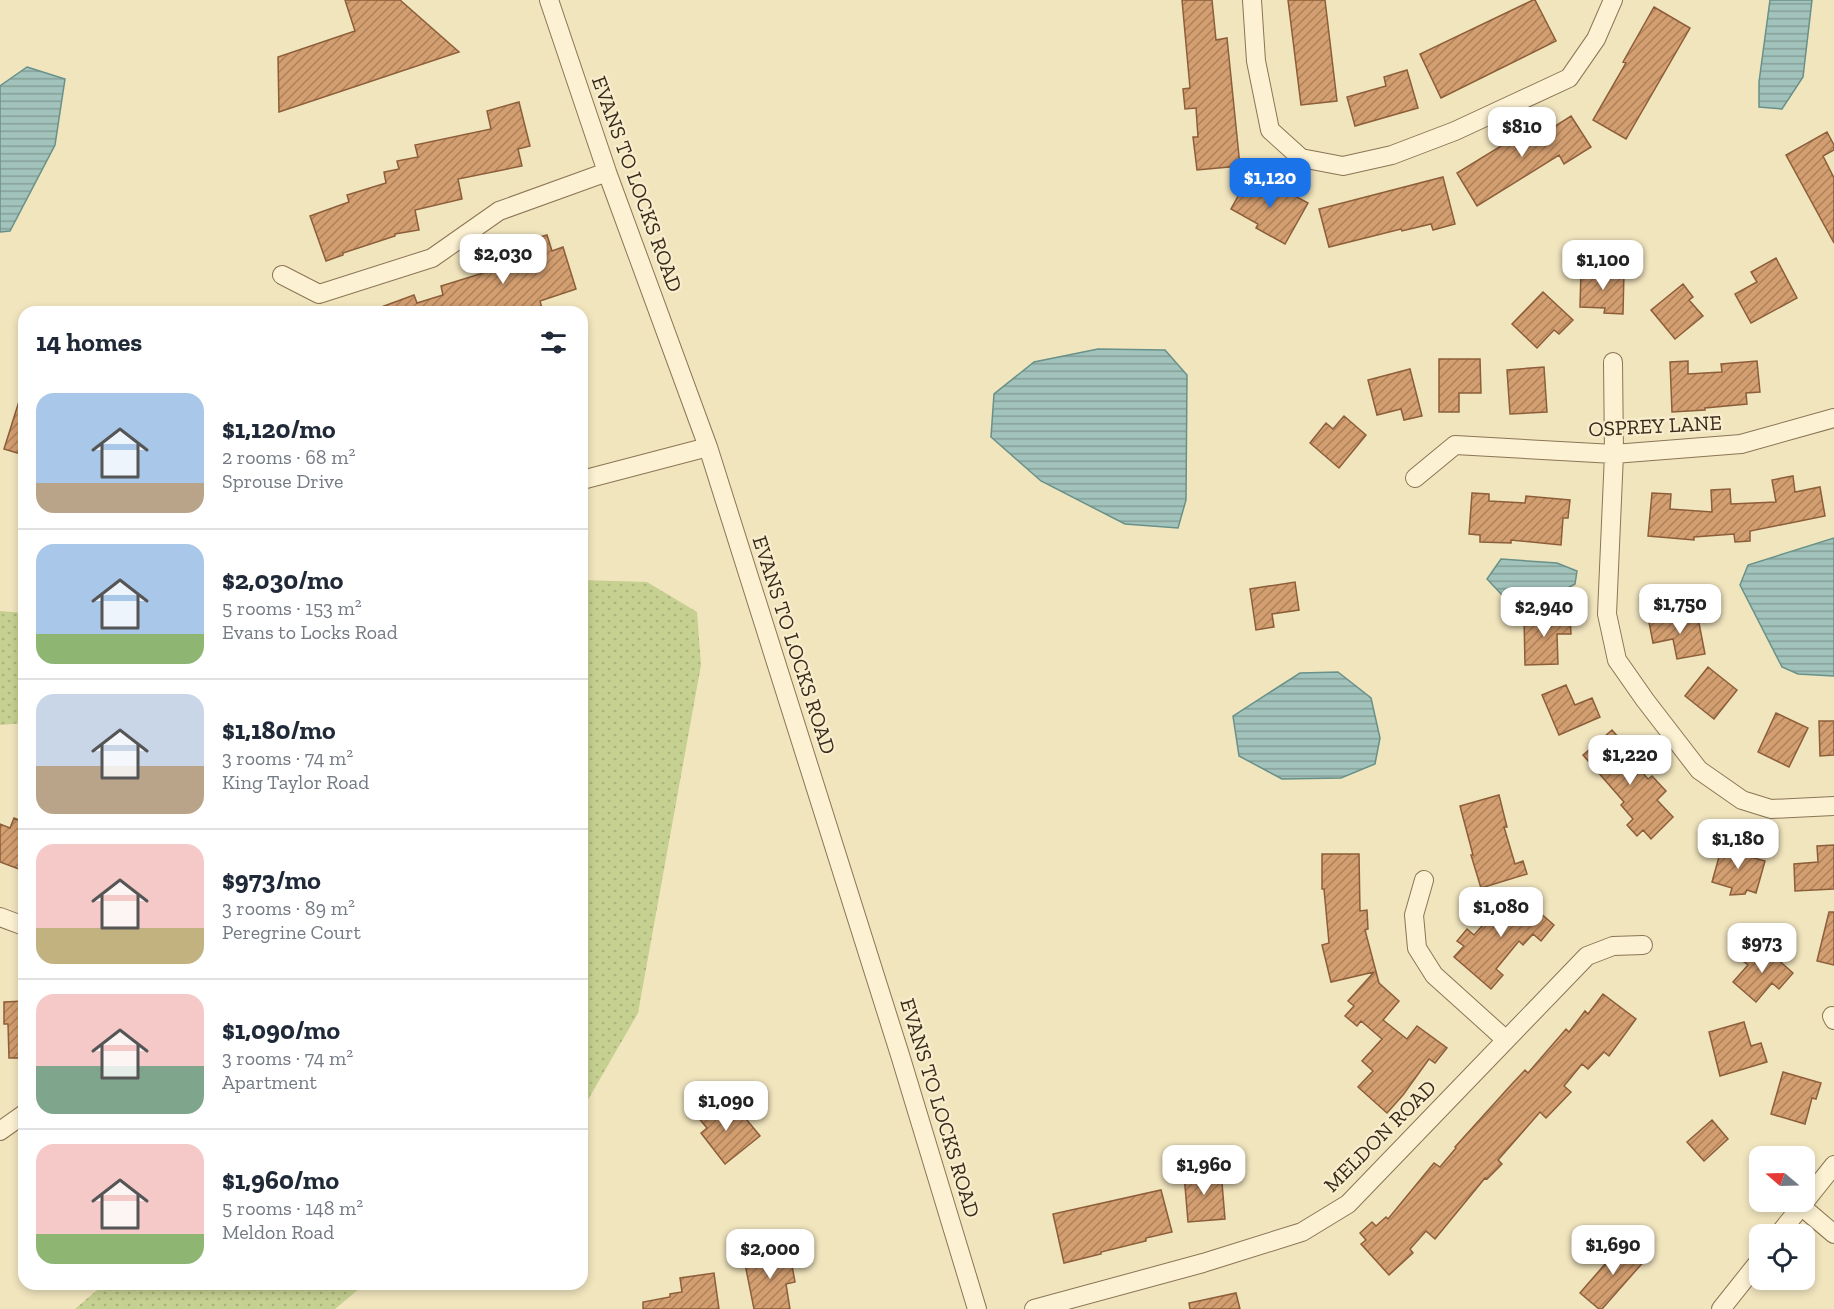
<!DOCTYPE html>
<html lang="en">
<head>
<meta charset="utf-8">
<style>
	:root { --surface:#fff; --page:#f6f6f7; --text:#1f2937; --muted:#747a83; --line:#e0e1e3; --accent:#1a73e8 }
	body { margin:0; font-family:"Zilla Slab",serif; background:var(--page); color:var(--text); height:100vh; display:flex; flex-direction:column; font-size:22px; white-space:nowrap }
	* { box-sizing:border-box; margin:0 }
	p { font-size:20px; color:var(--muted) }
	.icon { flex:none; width:33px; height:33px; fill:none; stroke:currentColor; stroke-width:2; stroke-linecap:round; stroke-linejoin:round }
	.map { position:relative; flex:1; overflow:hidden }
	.details { position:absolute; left:18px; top:306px; width:570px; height:984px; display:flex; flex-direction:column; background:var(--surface); border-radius:18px; box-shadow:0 3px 9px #0003 }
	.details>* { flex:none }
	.needle { width:39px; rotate:289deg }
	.controls { position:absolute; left:1749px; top:1146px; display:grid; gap:12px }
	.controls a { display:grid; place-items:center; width:66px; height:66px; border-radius:12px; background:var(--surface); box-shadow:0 3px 9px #0003; font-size:30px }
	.price { position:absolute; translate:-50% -51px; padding:0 14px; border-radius:12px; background:#fff; color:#222; font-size:20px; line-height:39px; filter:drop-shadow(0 2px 3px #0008) }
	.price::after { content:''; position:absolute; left:50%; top:36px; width:18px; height:14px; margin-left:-9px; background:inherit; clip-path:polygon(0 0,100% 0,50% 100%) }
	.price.selected { background:var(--accent); color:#fff }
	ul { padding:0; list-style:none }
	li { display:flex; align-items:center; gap:18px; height:150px; padding:0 18px }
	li+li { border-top:2px solid var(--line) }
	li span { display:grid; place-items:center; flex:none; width:168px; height:120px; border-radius:18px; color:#555 }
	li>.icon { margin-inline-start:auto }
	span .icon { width:72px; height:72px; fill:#fffc; stroke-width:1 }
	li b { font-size:26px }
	h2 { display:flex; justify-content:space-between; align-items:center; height:72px; padding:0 18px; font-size:26px }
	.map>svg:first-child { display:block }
	.grass { fill:url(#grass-dots) }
	.water { fill:url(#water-rules); stroke:#689189; stroke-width:1.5 }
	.building { fill:url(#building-hatch); stroke:#8c5e39; stroke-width:1.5 }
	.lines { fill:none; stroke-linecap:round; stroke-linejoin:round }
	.minor-casing { stroke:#8b7555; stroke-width:20 }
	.minor { stroke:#fcf1d2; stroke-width:18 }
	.labels { text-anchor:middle; stroke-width:4.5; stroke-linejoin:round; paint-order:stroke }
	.street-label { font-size:21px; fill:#392b1b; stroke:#f8eece }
</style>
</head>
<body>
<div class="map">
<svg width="1834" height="1309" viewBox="0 0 1834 1309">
	<defs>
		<pattern id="grass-dots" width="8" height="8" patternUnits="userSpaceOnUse" patternTransform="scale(1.5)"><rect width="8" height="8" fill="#c6d091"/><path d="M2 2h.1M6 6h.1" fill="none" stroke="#abb37c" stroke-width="1.8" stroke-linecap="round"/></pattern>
		<pattern id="water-rules" width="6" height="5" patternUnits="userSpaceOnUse" patternTransform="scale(1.5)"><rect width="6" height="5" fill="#a2c3bb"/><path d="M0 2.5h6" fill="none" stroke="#859f97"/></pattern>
		<pattern id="building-hatch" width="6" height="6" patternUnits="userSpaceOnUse" patternTransform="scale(1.5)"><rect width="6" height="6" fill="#d39e70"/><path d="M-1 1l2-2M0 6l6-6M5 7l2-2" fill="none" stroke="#ac815b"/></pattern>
	</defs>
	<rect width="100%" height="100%" fill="#f1e5be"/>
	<path class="grass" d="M 582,580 L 647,582 L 697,612 L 701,665 L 638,1013 L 589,1098 L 582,1104 Z
		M 0,611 L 24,613 L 24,723 L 0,725 Z
		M 104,1284 L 365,1284 L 335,1309 L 75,1309 Z"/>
	<path class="water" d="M 1770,0 L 1812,0 L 1803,77 L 1782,109 L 1759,107 L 1759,82 Z
		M 27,67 L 65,79 L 55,145 L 10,231 L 0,232 L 0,86 Z
		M 1098,349 L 1165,350 L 1187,375 L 1186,500 L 1178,528 L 1125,524 L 1041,481 L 991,437 L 994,394 L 1034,362 Z
		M 1834,538 L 1834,676 L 1798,674 L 1782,667 L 1740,585 L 1748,565 Z
		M 1501,559 L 1557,563 L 1577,571 L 1575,584 L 1549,598 L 1503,596 L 1487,579 Z
		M 1338,672 L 1371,698 L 1380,738 L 1375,764 L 1341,778 L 1282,779 L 1239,756 L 1233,716 L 1300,673 Z"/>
	<path class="building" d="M 345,0 L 400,0 L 459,52 L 279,112 L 278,57 L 355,31 Z
		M 1182,0 L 1212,0 L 1216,40 L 1227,38 L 1240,166 L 1197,170 L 1193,137 L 1198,137 L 1196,108 L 1185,109 L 1183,89 L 1190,88 Z
		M 1288,0 L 1325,0 L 1337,101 L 1301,105 Z
		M 1533,0 L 1535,0 L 1556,41 L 1441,98 L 1420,54 Z
		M 1654,7 L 1690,28 L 1626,139 L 1593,120 L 1626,63 L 1623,62 Z
		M 1407,70 L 1418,108 L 1355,126 L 1347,97 L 1386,86 L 1384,77 Z
		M 519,102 L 530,146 L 518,149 L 522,166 L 458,179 L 462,199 L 415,210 L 419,230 L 395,234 L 395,236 L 343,253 L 343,255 L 326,261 L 310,216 L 349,202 L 347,195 L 386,183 L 384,172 L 399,169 L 397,161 L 418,157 L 415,145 L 491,129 L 487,111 Z
		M 1571,116 L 1591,147 L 1564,164 L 1559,155 L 1477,206 L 1457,173 L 1540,122 L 1546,132 Z
		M 1827,132 L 1834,145 L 1834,150 L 1823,156 L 1834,178 L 1834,243 L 1786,155 Z
		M 1443,177 L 1455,224 L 1433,230 L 1431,224 L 1402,231 L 1401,229 L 1329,247 L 1319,209 Z
		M 1248,178 L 1275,193 L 1279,187 L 1308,203 L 1285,244 L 1256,228 L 1258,224 L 1231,209 Z
		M 547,235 L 552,251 L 563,247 L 576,289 L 540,301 L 543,312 L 373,312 L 373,310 L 414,295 L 417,303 L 443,295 L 441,286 L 509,265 L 505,250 L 530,244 L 529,240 Z
		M 1776,258 L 1797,298 L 1751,323 L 1735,294 L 1757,282 L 1751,272 Z
		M 1581,270 L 1624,272 L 1623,314 L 1604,313 L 1605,308 L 1580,307 Z
		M 1683,284 L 1693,297 L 1689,300 L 1703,316 L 1675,339 L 1651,310 Z
		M 1543,292 L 1573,320 L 1559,334 L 1554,330 L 1537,348 L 1512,324 Z
		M 1439,359 L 1480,359 L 1481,393 L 1459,393 L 1459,412 L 1439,412 Z
		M 1688,361 L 1688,374 L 1722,372 L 1721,364 L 1757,361 L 1760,392 L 1746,393 L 1747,404 L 1705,408 L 1705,410 L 1672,412 L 1670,362 Z
		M 1544,367 L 1547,412 L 1510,414 L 1507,370 Z
		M 1410,369 L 1422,416 L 1404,420 L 1401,409 L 1377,415 L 1368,380 Z
		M 21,395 L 24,396 L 24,455 L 4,449 Z
		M 1344,416 L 1366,435 L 1339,468 L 1310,443 L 1326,423 L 1333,429 Z
		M 1793,476 L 1795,492 L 1820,487 L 1825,516 L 1750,531 L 1750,541 L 1735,542 L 1734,534 L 1694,537 L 1694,540 L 1648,536 L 1652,493 L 1671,494 L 1670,509 L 1712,512 L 1711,490 L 1730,489 L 1731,504 L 1776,502 L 1772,480 Z
		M 1472,493 L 1489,494 L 1489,501 L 1525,503 L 1526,496 L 1570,500 L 1568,518 L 1563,518 L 1561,545 L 1511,540 L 1511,543 L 1480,542 L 1480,535 L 1469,534 Z
		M 1295,582 L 1299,610 L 1272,614 L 1274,627 L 1256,630 L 1250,589 Z
		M 1697,613 L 1705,654 L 1677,659 L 1673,639 L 1653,643 L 1649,622 Z
		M 1570,615 L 1571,634 L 1557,634 L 1558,664 L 1525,665 L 1524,617 Z
		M 1708,667 L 1737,690 L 1714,719 L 1685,696 Z
		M 1566,685 L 1575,705 L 1592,698 L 1600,717 L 1559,735 L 1542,695 Z
		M 1776,713 L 1808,728 L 1789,767 L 1758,752 Z
		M 1819,721 L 1834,721 L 1834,755 L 1820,756 Z
		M 1612,730 L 1625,745 L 1621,748 L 1648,779 L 1652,776 L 1666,791 L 1657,800 L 1673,817 L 1651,839 L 1643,830 L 1637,836 L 1627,825 L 1633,819 L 1621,805 L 1624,802 L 1583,755 Z
		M 1499,795 L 1507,827 L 1504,827 L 1515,864 L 1523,861 L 1527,874 L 1481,888 L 1471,855 L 1473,855 L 1460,806 Z
		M 14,818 L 24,822 L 24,871 L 0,862 L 0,824 L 10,828 Z
		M 1724,839 L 1742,844 L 1739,854 L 1765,861 L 1756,893 L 1747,890 L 1745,894 L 1730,895 L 1732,888 L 1712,882 Z
		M 1834,845 L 1834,889 L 1795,891 L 1794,864 L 1818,862 L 1817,846 Z
		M 1322,854 L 1359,854 L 1360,911 L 1367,910 L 1368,929 L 1365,930 L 1379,983 L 1399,1001 L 1383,1020 L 1407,1039 L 1417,1026 L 1447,1048 L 1435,1063 L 1429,1059 L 1403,1095 L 1387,1113 L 1358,1087 L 1373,1071 L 1362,1061 L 1382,1039 L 1361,1021 L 1357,1026 L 1345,1016 L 1354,1006 L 1348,1001 L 1374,972 L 1331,982 L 1322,945 L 1329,943 L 1324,889 L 1322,889 Z
		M 1514,890 L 1554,925 L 1541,941 L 1533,934 L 1523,945 L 1519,941 L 1496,969 L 1503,975 L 1491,989 L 1454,957 L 1464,946 L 1457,941 L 1467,929 L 1474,935 Z
		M 1829,912 L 1834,912 L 1834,965 L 1817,961 Z
		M 1760,944 L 1793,973 L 1779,989 L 1772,983 L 1756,1002 L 1733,982 L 1748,965 L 1744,962 Z
		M 1603,994 L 1636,1019 L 1609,1056 L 1604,1052 L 1588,1069 L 1582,1064 L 1564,1086 L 1571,1092 L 1546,1118 L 1540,1112 L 1498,1160 L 1502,1164 L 1487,1179 L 1485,1178 L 1435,1239 L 1426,1231 L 1410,1249 L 1413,1253 L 1389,1275 L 1361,1244 L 1366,1240 L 1360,1233 L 1372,1222 L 1376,1226 L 1386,1217 L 1388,1219 L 1434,1163 L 1440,1167 L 1456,1148 L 1455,1147 L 1511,1085 L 1525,1070 L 1528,1073 L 1566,1029 L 1569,1032 L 1585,1011 L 1588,1014 Z
		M 24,1001 L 24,1058 L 9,1058 L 8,1024 L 4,1024 L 4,1002 Z
		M 1744,1022 L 1751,1046 L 1761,1043 L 1767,1062 L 1720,1076 L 1709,1032 Z
		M 1783,1072 L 1821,1083 L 1816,1099 L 1812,1098 L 1805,1124 L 1771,1114 Z
		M 705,1100 L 722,1121 L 738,1109 L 760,1136 L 725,1164 L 701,1133 L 707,1128 L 692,1110 Z
		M 1712,1120 L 1728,1139 L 1704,1161 L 1687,1142 Z
		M 1221,1171 L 1225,1219 L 1188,1222 L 1184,1174 Z
		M 1161,1190 L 1172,1232 L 1146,1238 L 1146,1241 L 1101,1252 L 1101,1254 L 1064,1263 L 1053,1214 Z
		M 1625,1241 L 1646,1259 L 1602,1309 L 1599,1309 L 1580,1293 Z
		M 789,1249 L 795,1282 L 786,1284 L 790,1309 L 754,1309 L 744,1259 Z
		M 714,1273 L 719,1309 L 643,1309 L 643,1302 L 670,1297 L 670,1294 L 682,1292 L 680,1278 Z
		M 1236,1293 L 1240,1309 L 1190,1309 L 1189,1303 Z"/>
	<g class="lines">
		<g class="minor-casing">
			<path id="minor" d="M 549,0 L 607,172 L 708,447 L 900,1055 L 977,1309
				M 1252,0 L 1256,61 L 1270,130 L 1301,158 L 1343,166 L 1392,155 L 1455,131 L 1569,78 L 1596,39 L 1613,0
				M 282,275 L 319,294 L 432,258 L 499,211 L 607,172
				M 1613,362 L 1614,454 L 1607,614 L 1617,660 L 1645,700 L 1699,770 L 1742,800 L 1771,809 L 1834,806
				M 1415,478 L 1455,445 L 1614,454 L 1741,444 L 1834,418
				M 582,480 L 708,447
				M 1424,880 L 1414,915 L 1417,948 L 1434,975 L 1505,1039
				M 0,917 L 24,926
				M 1832,1016 L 1834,1020
				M 0,1131 L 24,1114
				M 1801,1206 L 1834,1234
				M 1779,1234 L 1834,1165
				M 1034,1309 L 1203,1263 L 1302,1232 L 1348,1204 L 1587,956 L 1613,946 L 1643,945
				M 1721,1309 L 1760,1260"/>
		</g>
		<use href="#minor" class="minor"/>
	</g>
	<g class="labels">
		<g class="street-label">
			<text transform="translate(637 184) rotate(70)" y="7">EVANS TO LOCKS ROAD</text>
			<text transform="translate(1655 426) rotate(-3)" y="7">OSPREY LANE</text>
			<text transform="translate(794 645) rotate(72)" y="7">EVANS TO LOCKS ROAD</text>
			<text transform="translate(940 1108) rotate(73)" y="7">EVANS TO LOCKS ROAD</text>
			<text transform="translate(1380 1136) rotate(-45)" y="7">MELDON ROAD</text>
		</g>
	</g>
</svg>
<div class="controls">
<a><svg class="needle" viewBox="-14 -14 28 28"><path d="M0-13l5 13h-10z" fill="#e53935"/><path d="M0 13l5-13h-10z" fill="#747a83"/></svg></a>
<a><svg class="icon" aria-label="locate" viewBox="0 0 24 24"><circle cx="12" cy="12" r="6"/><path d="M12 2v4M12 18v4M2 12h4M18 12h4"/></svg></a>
</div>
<b class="price" style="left:1522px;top:158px">$810</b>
<b class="price selected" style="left:1270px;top:209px">$1,120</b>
<b class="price" style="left:503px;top:285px">$2,030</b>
<b class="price" style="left:1603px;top:291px">$1,100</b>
<b class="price" style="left:1680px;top:635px">$1,750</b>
<b class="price" style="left:1544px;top:638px">$2,940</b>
<b class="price" style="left:1630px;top:786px">$1,220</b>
<b class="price" style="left:1738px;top:870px">$1,180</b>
<b class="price" style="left:1501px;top:938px">$1,080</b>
<b class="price" style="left:1762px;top:974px">$973</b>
<b class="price" style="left:726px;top:1132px">$1,090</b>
<b class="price" style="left:1204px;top:1196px">$1,960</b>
<b class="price" style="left:1613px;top:1276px">$1,690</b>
<b class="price" style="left:770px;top:1280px">$2,000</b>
<section class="details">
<h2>14 homes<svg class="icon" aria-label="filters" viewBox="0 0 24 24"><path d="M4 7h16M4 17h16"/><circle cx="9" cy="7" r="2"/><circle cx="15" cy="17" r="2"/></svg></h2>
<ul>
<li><span style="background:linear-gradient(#a9c7e8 75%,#b9a48a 0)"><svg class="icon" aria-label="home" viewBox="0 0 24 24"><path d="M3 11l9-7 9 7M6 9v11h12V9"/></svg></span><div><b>$1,120/mo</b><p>2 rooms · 68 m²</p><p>Sprouse Drive</p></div></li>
<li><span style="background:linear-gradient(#a9c7e8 75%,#8fb573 0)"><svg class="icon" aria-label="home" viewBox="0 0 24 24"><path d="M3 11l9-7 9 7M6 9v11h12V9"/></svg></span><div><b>$2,030/mo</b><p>5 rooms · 153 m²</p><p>Evans to Locks Road</p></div></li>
<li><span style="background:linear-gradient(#c9d6e8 60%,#b9a48a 0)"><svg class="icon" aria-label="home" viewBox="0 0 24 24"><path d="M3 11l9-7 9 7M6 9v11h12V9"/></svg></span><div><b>$1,180/mo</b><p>3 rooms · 74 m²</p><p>King Taylor Road</p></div></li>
<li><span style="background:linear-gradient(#f6c9c9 70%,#c2b280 0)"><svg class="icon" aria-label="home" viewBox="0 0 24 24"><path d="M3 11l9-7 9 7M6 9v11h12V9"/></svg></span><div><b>$973/mo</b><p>3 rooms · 89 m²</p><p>Peregrine Court</p></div></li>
<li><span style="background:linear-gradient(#f6c9c9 60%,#7fa58c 0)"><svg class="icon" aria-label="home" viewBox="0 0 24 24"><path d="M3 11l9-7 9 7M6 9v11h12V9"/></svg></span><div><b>$1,090/mo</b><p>3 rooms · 74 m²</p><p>Apartment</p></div></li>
<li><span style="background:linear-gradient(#f6c9c9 75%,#8fb573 0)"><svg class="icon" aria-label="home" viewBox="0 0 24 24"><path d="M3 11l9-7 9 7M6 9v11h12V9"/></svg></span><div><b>$1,960/mo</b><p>5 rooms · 148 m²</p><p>Meldon Road</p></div></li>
</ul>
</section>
</div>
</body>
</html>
